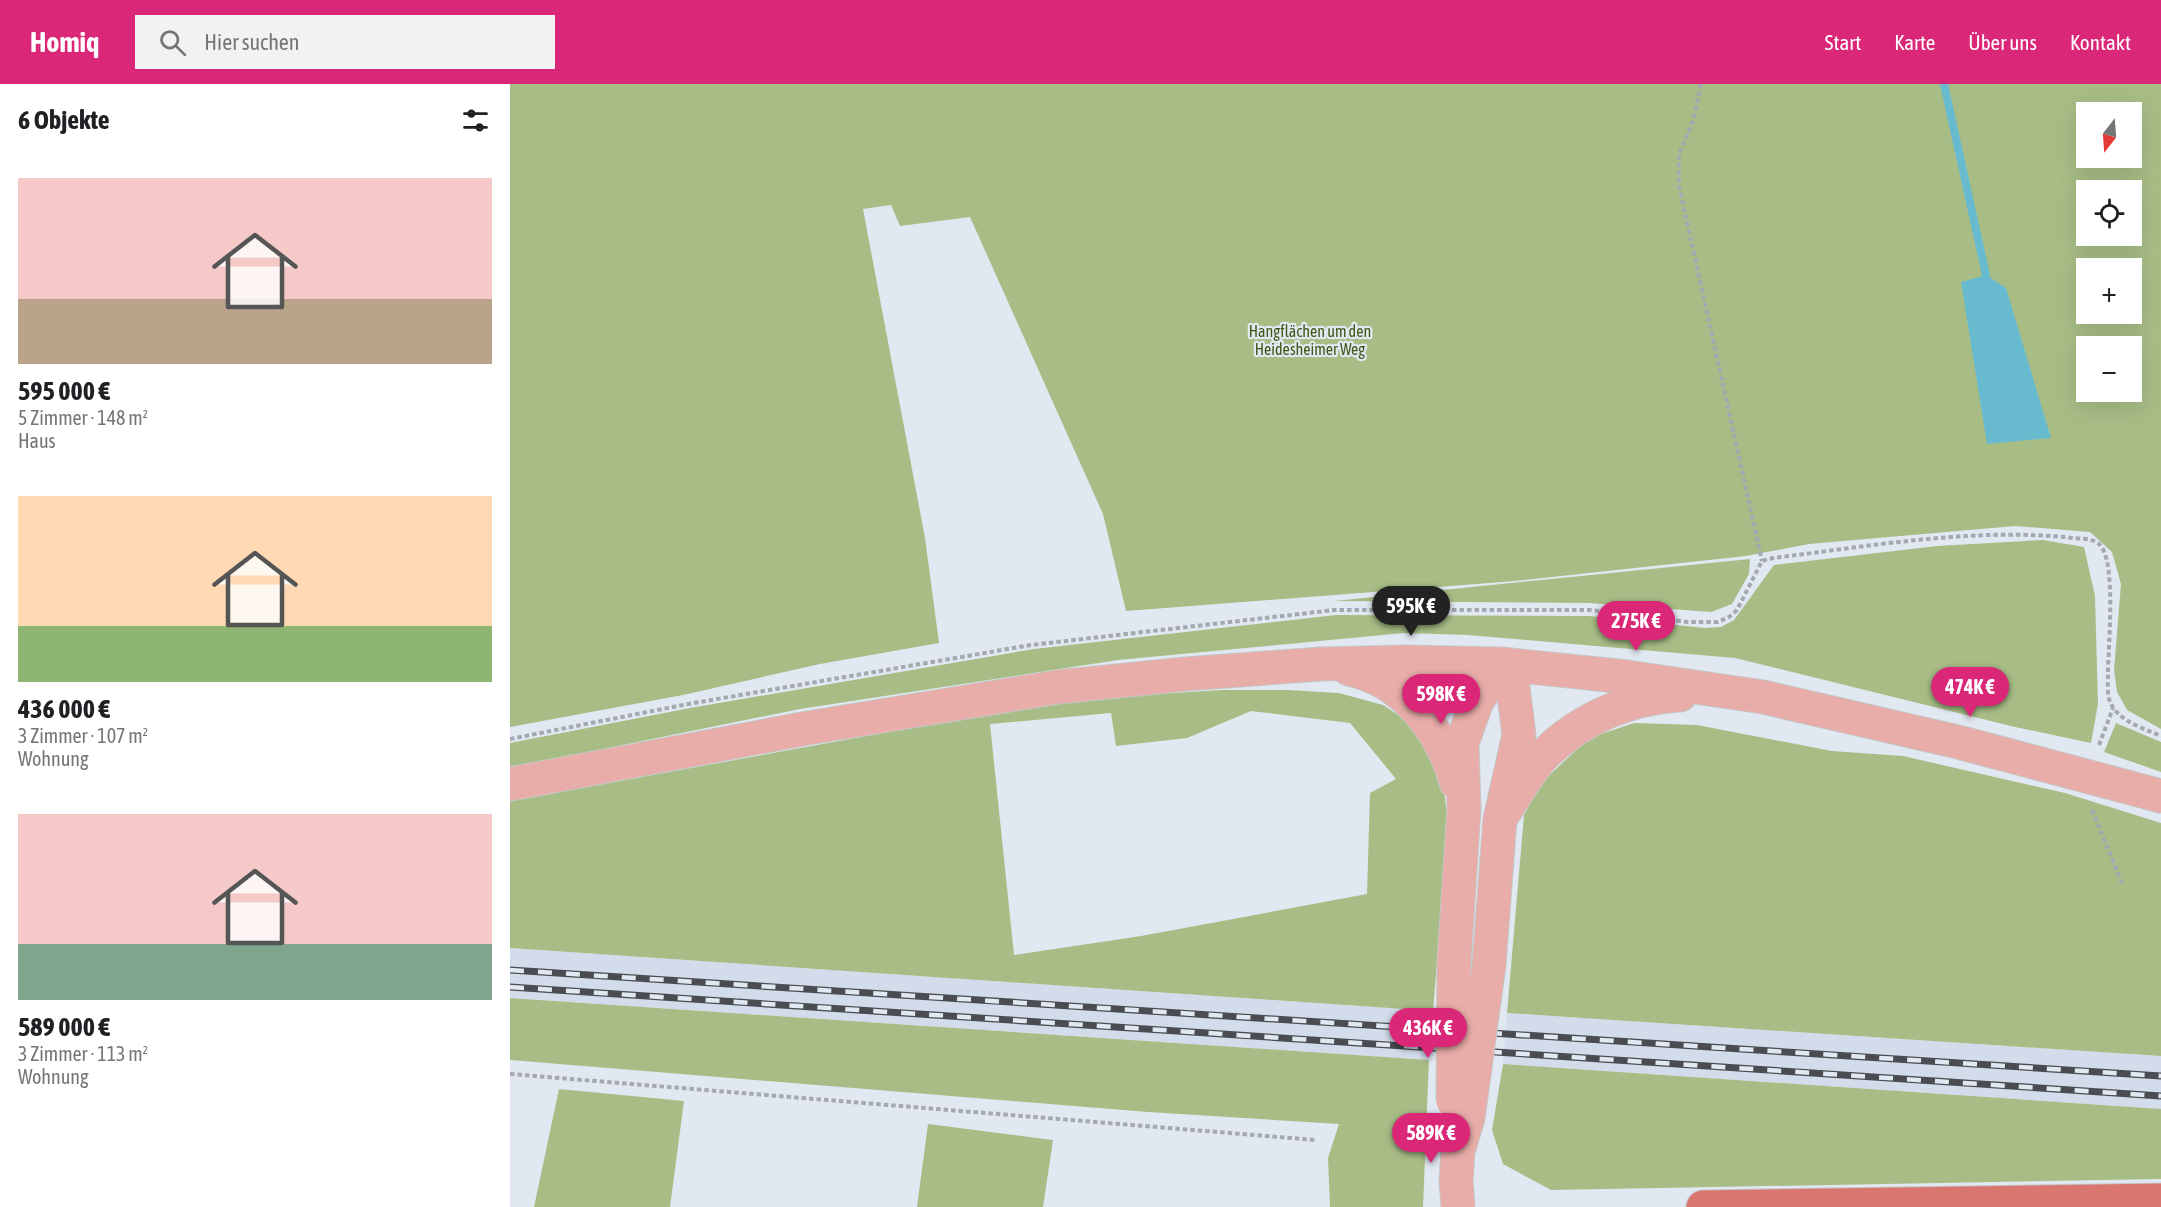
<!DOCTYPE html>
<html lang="de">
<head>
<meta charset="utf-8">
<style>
	:root { --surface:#fff; --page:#f2f2f2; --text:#202124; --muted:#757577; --accent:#db2777 }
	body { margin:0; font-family:"Asap Condensed",sans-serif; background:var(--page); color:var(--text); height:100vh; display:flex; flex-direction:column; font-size:22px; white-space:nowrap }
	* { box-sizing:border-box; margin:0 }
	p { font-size:20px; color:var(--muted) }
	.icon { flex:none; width:33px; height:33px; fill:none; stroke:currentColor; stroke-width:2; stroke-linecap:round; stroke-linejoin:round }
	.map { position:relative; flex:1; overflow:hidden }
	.details { display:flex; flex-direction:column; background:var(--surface); width:510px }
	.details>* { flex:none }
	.needle { width:39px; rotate:197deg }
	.controls { position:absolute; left:1566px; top:18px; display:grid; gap:12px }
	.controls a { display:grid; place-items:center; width:66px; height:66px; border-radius:0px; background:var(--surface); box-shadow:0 6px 24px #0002; font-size:30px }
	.price { position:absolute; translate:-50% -51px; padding:0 14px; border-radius:21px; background:var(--accent); color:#fff; font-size:20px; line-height:39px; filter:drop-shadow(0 2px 3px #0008) }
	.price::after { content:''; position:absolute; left:50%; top:36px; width:18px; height:14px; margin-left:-9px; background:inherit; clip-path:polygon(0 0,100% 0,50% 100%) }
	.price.on { background:#222; color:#fff }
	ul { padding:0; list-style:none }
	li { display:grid; align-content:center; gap:12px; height:318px; padding:0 18px }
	li span { display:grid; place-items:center; height:186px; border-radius:0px; color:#555 }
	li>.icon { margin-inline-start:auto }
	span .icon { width:108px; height:108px; fill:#fffc; stroke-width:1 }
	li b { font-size:26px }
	h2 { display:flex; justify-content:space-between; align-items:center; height:72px; padding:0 18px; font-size:26px }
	header { display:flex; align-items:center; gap:36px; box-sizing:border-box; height:84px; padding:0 30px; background:var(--accent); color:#fff }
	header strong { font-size:28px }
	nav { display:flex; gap:33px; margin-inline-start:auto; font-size:21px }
	.search { width:420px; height:54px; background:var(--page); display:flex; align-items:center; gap:15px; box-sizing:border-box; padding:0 21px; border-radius:0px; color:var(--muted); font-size:22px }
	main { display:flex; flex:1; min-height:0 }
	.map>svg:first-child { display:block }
	.built { fill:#d2dceb }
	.green { fill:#a8bd86; fill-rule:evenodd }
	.water { fill:#68bbcf }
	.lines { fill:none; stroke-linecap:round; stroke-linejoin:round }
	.stream { stroke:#68bbcf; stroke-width:8 }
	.major-casing { stroke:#c6c6c7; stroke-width:35 }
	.highway-casing { stroke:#c6c6c7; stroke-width:35 }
	.path { stroke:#a4a9b0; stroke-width:4; stroke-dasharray:4.5 3; stroke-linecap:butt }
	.major { stroke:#e8ada9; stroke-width:33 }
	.highway { stroke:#d9766f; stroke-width:33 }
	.rail-casing { stroke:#494c51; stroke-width:7 }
	.rail { stroke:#e2e8f1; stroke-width:4.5; stroke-dasharray:14; stroke-linecap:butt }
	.major-bridge-casing { stroke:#c6c6c7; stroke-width:35; stroke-linecap:butt }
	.major-bridge { stroke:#e8ada9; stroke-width:33 }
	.labels { text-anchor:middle; stroke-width:4.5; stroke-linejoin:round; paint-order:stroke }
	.park-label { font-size:16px; fill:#425514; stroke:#e2e8f1 }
</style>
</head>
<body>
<header>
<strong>Homiq</strong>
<div class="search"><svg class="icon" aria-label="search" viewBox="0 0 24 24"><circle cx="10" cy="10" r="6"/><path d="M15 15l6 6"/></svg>Hier suchen</div>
<nav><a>Start</a><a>Karte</a><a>Über uns</a><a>Kontakt</a></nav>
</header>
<main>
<section class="details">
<h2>6 Objekte<svg class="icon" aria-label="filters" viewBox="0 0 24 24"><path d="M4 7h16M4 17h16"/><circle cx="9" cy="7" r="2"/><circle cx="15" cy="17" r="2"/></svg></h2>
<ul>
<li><span style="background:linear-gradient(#f6c9c9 65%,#b9a48a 0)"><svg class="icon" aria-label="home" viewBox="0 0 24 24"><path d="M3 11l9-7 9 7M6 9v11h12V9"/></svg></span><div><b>595 000 €</b><p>5 Zimmer · 148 m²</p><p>Haus</p></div></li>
<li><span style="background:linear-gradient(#ffd9b3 70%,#8fb573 0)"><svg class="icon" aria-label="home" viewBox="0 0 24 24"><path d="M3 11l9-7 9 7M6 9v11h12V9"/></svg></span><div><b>436 000 €</b><p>3 Zimmer · 107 m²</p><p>Wohnung</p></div></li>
<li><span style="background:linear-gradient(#f6c9c9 70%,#7fa58c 0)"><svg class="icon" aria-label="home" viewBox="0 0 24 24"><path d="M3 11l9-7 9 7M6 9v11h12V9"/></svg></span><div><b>589 000 €</b><p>3 Zimmer · 113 m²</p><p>Wohnung</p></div></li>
</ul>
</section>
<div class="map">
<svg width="1651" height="1123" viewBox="0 0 1651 1123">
	<rect width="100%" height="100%" fill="#e2e8f1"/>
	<path class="built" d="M 0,864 L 923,927 L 919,976 L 0,914 Z
		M 997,929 L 1651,972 L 1651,1025 L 993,980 Z"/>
	<path class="green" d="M 0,0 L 1651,0 L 1651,645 L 1617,626 L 1607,608 L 1604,586 L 1611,500 L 1602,468 L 1580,448 L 1505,442 L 1299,460 L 1236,472 L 1005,497 L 616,527 L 593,430 L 460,133 L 390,142 L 381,121 L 353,125 L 415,454 L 429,559 L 310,580 L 173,611 L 0,643 ZM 1576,28 L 1622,28 L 1622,74 L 1576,74 ZM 1576,106 L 1622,106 L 1622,152 L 1576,152 ZM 1576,184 L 1622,184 L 1622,230 L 1576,230 ZM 1576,262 L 1622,262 L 1622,308 L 1576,308 Z
		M 1533,456 L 1574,463 L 1585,512 L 1588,620 L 1581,659 L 1505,643 L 1225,574 L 958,551 L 894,549 L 608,576 L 290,625 L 0,684 L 0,659 L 180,624 L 524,565 L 826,531 L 1079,532 L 1195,544 L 1211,543 L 1224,536 L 1264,481 L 1427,462 Z
		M 1240,475 L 1239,490 L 1222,520 L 1201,528 L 1079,519 L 824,517 Z
		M 712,606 L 778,606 L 829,609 L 873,621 L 899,638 L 933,697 L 940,758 L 931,828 L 923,927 L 0,864 L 0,717 L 477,630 L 598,613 ZM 741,627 L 840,639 L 886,695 L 860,709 L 857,810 L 631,852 L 504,871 L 480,640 L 601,629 L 606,662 L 677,654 Z
		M 1124,639 L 1187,641 L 1322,667 L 1393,672 L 1555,709 L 1651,739 L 1651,972 L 997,929 L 1014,731 L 1031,699 L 1079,654 Z
		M 1606,639 L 1651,658 L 1651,688 L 1594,668 Z
		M 0,914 L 919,976 L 913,1123 L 820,1123 L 818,1074 L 829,1040 L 638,1028 L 0,976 Z
		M 993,980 L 1651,1025 L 1651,1095 L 1041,1106 L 993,1080 L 982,1046 Z
		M 49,1005 L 174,1017 L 160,1123 L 24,1123 Z
		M 418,1040 L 543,1056 L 533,1123 L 407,1123 Z"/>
	<path class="water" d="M 1476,191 L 1496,204 L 1541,354 L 1477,360 L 1451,198 Z"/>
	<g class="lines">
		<path class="stream" d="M 1434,0 L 1476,191"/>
		<g class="major-casing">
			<path id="major" d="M 839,585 C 894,596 932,647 946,698
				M 0,700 L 298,644 L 547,603 L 676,590 L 811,580 L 895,578 L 992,580 L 1117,593 L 1253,613 L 1448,658 L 1651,712
				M 990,735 C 1003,716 1019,686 1034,671 C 1071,634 1119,614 1170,611
				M 944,879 L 954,725 L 952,659 L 967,617 L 992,580
				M 979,881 L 990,735 L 1009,651 L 1003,603 L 992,580
				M 948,1067 L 946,1097 L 948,1123"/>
		</g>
		<g class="highway-casing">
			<path id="highway" d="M 1193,1123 L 1651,1116"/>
		</g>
		<path class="path" d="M 1191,0 L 1183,37 L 1169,70 L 1169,102 L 1252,477
			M 0,655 L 178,620 L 521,561 L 824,526 L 1081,526 L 1178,538 L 1208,538 L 1219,533 L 1227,526 L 1252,477 L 1263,474 C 1362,462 1464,443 1563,454 C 1570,455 1583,454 1589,460 C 1607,475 1598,564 1598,590 C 1598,601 1596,615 1604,625 C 1615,639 1635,645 1651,652
			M 1589,661 L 1603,624
			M 1582,726 L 1612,799
			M 0,990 L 805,1056"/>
		<use href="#major" class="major"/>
		<use href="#highway" class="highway"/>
		<g class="rail-casing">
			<path id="rail" d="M 0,886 L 1651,992
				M 0,903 L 1651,1012"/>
		</g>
		<use href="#rail" class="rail"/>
		<g class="major-bridge-casing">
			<path id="major-bridge" d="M 943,1017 L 944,879
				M 948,1067 L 958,1034 L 979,881"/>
		</g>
		<use href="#major-bridge" class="major-bridge"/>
	</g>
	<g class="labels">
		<g class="park-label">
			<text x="800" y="253">Hangflächen um den<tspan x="800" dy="18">Heidesheimer Weg</tspan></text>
		</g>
	</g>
</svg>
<div class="controls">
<a><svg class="needle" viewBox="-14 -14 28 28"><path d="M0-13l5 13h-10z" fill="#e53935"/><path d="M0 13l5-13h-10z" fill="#757577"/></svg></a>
<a><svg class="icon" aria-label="locate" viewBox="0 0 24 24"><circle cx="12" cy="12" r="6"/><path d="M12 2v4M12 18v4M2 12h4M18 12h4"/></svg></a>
<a>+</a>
<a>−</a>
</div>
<b class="price on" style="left:901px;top:553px">595K €</b>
<b class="price" style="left:1126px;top:568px">275K €</b>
<b class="price" style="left:1460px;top:634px">474K €</b>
<b class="price" style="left:931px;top:641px">598K €</b>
<b class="price" style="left:918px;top:975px">436K €</b>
<b class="price" style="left:921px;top:1080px">589K €</b>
</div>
</main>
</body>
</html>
